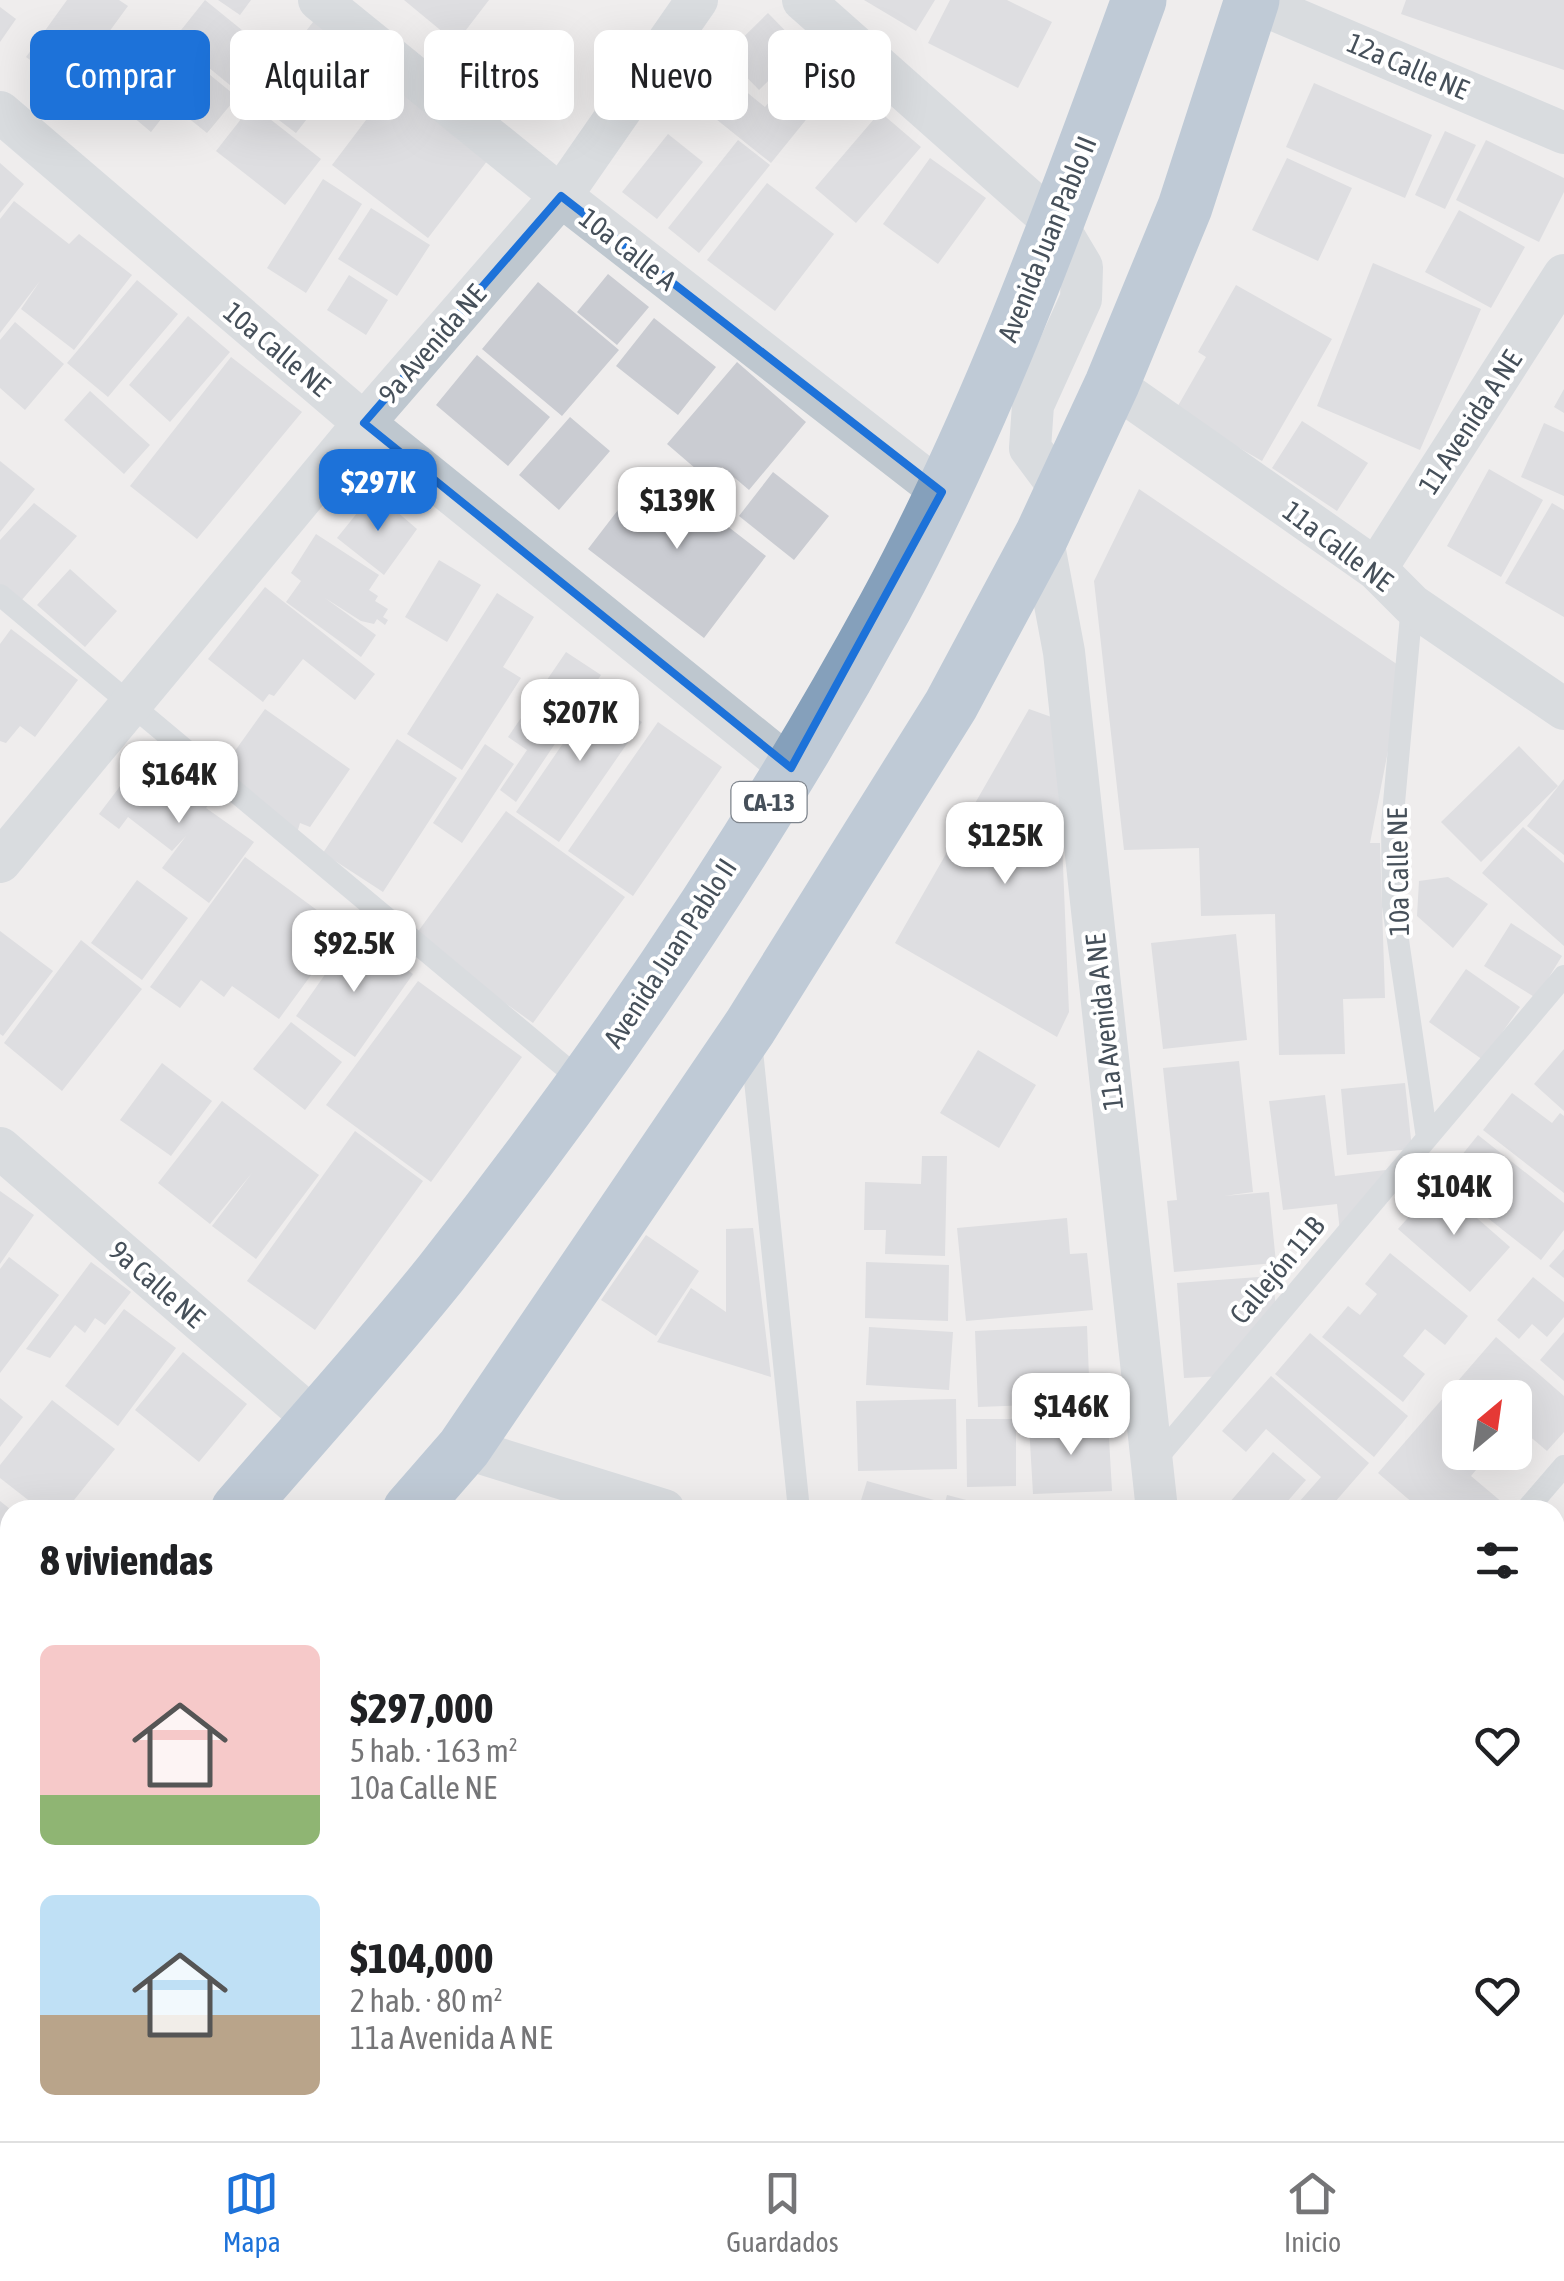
<!DOCTYPE html>
<html lang="es">
<head>
<meta charset="utf-8">
<style>
	:root { --surface:#fff; --page:#f6f6f6; --text:#202124; --muted:#757577; --line:#e0e0e0; --accent:#1d72d9 }
	body { margin:0; font-family:"Asap Condensed",sans-serif; background:var(--page); color:var(--text); height:100vh; display:flex; flex-direction:column; font-size:38px; white-space:nowrap }
	* { box-sizing:border-box; margin:0 }
	p { font-size:32px; color:var(--muted) }
	.icon { flex:none; width:55px; height:55px; fill:none; stroke:currentColor; stroke-width:2; stroke-linecap:round; stroke-linejoin:round }
	.map { position:relative; flex:1; overflow:hidden }
	.drawer { position:absolute; left:0px; top:1500px; width:1565px; height:642px; display:flex; flex-direction:column; background:var(--surface); border-radius:30px 30px 0 0; box-shadow:0 10px 40px #0002 }
	.drawer>* { flex:none }
	.banner { position:absolute; left:30px; top:30px; width:1000px; height:90px; display:flex; gap:20px }
	.needle { width:65px; rotate:29deg }
	.fabs { position:absolute; left:1442px; top:1380px; display:grid; gap:20px }
	.fabs a { display:grid; place-items:center; width:90px; height:90px; border-radius:15px; background:var(--surface); box-shadow:0 10px 40px #0002; font-size:50px }
	.price { position:absolute; translate:-50% -85px; padding:0 22px; border-radius:20px; background:#fff; color:#222; font-size:32px; line-height:65px; filter:drop-shadow(0 2px 5px #0008) }
	.price::after { content:''; position:absolute; left:50%; top:60px; width:30px; height:22px; margin-left:-15px; background:inherit; clip-path:polygon(0 0,100% 0,50% 100%) }
	.price.active { background:var(--accent); color:#fff }
	ul { padding:0; list-style:none }
	li { display:flex; align-items:center; gap:30px; height:250px; padding:0 40px }
	li span { display:grid; place-items:center; flex:none; width:280px; height:200px; border-radius:15px; color:#555 }
	li>.icon { margin-inline-start:auto }
	span .icon { width:120px; height:120px; fill:#fffc; stroke-width:1 }
	li b { font-size:42px }
	h2 { display:flex; justify-content:space-between; align-items:center; height:120px; padding:0 40px; font-size:42px }
	.tag { padding:0 35px; border-radius:15px; background:var(--surface); box-shadow:0 10px 40px #0002; font-size:35px; line-height:90px }
	.tag.active { background:var(--accent); color:#fff }
	.dock { display:flex; justify-content:space-around; align-items:center; height:140px; border-top:2px solid var(--line); background:var(--surface); font-size:28px; color:var(--muted) }
	.dock a { display:grid; justify-items:center; gap:5px }
	.dock .active { color:var(--accent) }
	.map>svg:first-child { display:block }
	.building { fill:#caccd2 }
	.lines { fill:none; stroke-linecap:round; stroke-linejoin:round }
	.lane { stroke:#bec7cf; stroke-width:22 }
	.street { stroke:#bec7cf; stroke-width:42 }
	.highway { stroke:#85a0bb; stroke-width:55 }
	.marked { fill:none; stroke:#1d72d9; stroke-width:8; stroke-linejoin:round }
	.labels { text-anchor:middle; stroke-width:8; stroke-linejoin:round; paint-order:stroke }
	.shield { fill:#fff; stroke:#7e848c; stroke-width:2.5 }
	.shield-label { font-size:25px; font-weight:bold; fill:#46505a }
	.street-label { font-size:28px; fill:#46505a; stroke:#fff }
</style>
</head>
<body>
<div class="map">
<svg width="1564" height="2141" viewBox="0 0 1564 2141">
	<rect width="100%" height="100%" fill="#efeded"/>
	<path class="building" d="M 67,0 L 119,0 L 128,6 L 68,88 L 26,57 Z
		M 205,0 L 274,56 L 242,95 L 174,39 Z
		M 218,0 L 251,0 L 240,15 Z
		M 404,0 L 489,0 L 456,43 Z
		M 864,0 L 935,0 L 916,31 Z
		M 950,0 L 1007,0 L 1052,22 L 1018,88 L 928,43 Z
		M 1406,0 L 1564,0 L 1564,70 L 1401,14 Z
		M 0,7 L 16,19 L 0,42 Z
		M 768,13 L 802,48 L 759,90 L 725,55 Z
		M 317,17 L 383,67 L 364,91 L 299,40 Z
		M 171,43 L 237,97 L 207,133 L 172,105 L 151,132 L 120,106 Z
		M 293,44 L 338,79 L 296,133 L 251,99 Z
		M 808,54 L 839,79 L 771,163 L 691,99 L 716,67 L 765,107 Z
		M 394,83 L 491,156 L 428,238 L 332,165 Z
		M 1314,83 L 1432,135 L 1405,198 L 1286,147 Z
		M 252,105 L 321,159 L 285,205 L 216,151 Z
		M 880,112 L 921,147 L 856,223 L 815,188 Z
		M 1445,131 L 1476,145 L 1445,209 L 1415,195 Z
		M 668,134 L 703,162 L 657,219 L 622,192 Z
		M 738,140 L 770,165 L 699,253 L 668,228 Z
		M 1486,140 L 1564,178 L 1564,192 L 1539,242 L 1456,200 Z
		M 930,158 L 986,198 L 938,264 L 883,224 Z
		M 1287,158 L 1352,188 L 1318,261 L 1252,230 Z
		M 0,163 L 24,184 L 0,213 Z
		M 323,179 L 362,204 L 306,293 L 267,268 Z
		M 767,183 L 834,234 L 775,311 L 707,260 Z
		M 14,201 L 69,244 L 79,234 L 132,275 L 74,350 L 21,309 L 40,281 L 0,333 L 0,219 Z
		M 371,208 L 430,245 L 397,296 L 338,259 Z
		M 1459,210 L 1525,247 L 1491,308 L 1425,272 Z
		M 1373,263 L 1481,309 L 1420,450 L 1317,406 Z
		M 608,274 L 649,307 L 617,345 L 577,312 Z
		M 349,275 L 388,300 L 366,335 L 327,310 Z
		M 137,280 L 178,314 L 108,397 L 67,363 Z
		M 538,282 L 619,350 L 562,416 L 482,349 Z
		M 1236,285 L 1332,339 L 1262,461 L 1175,411 L 1206,357 L 1198,352 Z
		M 188,316 L 230,352 L 170,422 L 129,385 Z
		M 654,318 L 716,367 L 678,415 L 616,366 Z
		M 15,322 L 64,364 L 25,410 L 0,388 L 0,340 Z
		M 477,355 L 550,417 L 508,466 L 436,405 Z
		M 231,357 L 302,412 L 197,539 L 130,486 Z
		M 737,362 L 806,422 L 749,490 L 722,467 L 710,481 L 667,444 Z
		M 1564,389 L 1564,413 L 1554,407 Z
		M 90,391 L 150,445 L 124,474 L 64,420 Z
		M 570,417 L 610,451 L 559,510 L 519,475 Z
		M 1302,421 L 1368,463 L 1337,511 L 1272,468 Z
		M 1544,423 L 1564,432 L 1564,496 L 1521,477 Z
		M 0,461 L 35,489 L 0,532 Z
		M 651,467 L 766,556 L 704,638 L 588,549 Z
		M 1489,469 L 1543,500 L 1501,577 L 1447,546 Z
		M 773,472 L 829,516 L 794,560 L 739,516 Z
		M 1139,489 L 1404,669 L 1370,843 L 1380,843 L 1385,998 L 1343,999 L 1345,1054 L 1279,1055 L 1275,914 L 1201,916 L 1199,848 L 1124,850 L 1094,581 Z
		M 374,492 L 417,529 L 384,575 L 337,538 Z
		M 34,503 L 77,536 L 20,602 L 0,584 L 0,540 Z
		M 1552,503 L 1564,510 L 1564,617 L 1505,583 Z
		M 316,534 L 379,575 L 369,590 L 378,596 L 375,601 L 388,609 L 383,617 L 388,620 L 385,625 L 377,619 L 374,624 L 361,621 L 325,598 L 376,635 L 361,657 L 286,602 L 301,581 L 291,573 Z
		M 439,560 L 481,585 L 447,642 L 405,617 Z
		M 70,569 L 117,611 L 85,647 L 37,605 Z
		M 265,587 L 375,674 L 355,700 L 303,659 L 274,696 L 269,694 L 263,702 L 208,659 Z
		M 497,593 L 534,617 L 503,667 L 521,678 L 462,770 L 407,734 Z
		M 11,629 L 78,680 L 35,737 L 20,726 L 6,743 L 0,741 L 0,644 Z
		M 566,652 L 601,675 L 516,802 L 500,790 L 527,750 L 508,737 Z
		M 603,685 L 632,704 L 627,712 L 642,722 L 559,842 L 516,812 Z
		M 265,709 L 350,769 L 310,827 L 300,823 L 297,833 L 217,776 Z
		M 1029,709 L 1057,719 L 1069,1012 L 1057,1037 L 895,943 Z
		M 658,722 L 722,767 L 633,896 L 568,851 Z
		M 397,739 L 457,778 L 383,892 L 323,853 Z
		M 485,744 L 514,764 L 462,843 L 433,823 Z
		M 1519,746 L 1558,786 L 1481,862 L 1441,822 Z
		M 146,752 L 211,802 L 206,808 L 254,842 L 209,903 L 162,868 L 186,836 L 172,851 L 128,817 L 119,829 L 99,814 Z
		M 1564,779 L 1564,855 L 1527,826 Z
		M 506,811 L 625,897 L 533,1023 L 414,937 Z
		M 1523,827 L 1564,863 L 1564,946 L 1482,873 Z
		M 245,857 L 344,930 L 279,1019 L 232,986 L 224,997 L 201,980 L 180,1008 L 150,987 Z
		M 1448,877 L 1488,904 L 1453,948 L 1417,916 L 1419,881 Z
		M 137,880 L 188,918 L 142,980 L 91,943 Z
		M 1511,923 L 1562,956 L 1536,998 L 1484,966 Z
		M 0,931 L 53,971 L 3,1036 L 0,1034 Z
		M 354,933 L 413,974 L 355,1057 L 296,1016 Z
		M 1236,934 L 1247,1040 L 1163,1049 L 1151,943 Z
		M 81,940 L 142,989 L 62,1091 L 4,1043 Z
		M 1466,969 L 1520,1007 L 1483,1060 L 1429,1022 Z
		M 418,981 L 522,1057 L 431,1182 L 326,1105 Z
		M 291,1022 L 342,1062 L 305,1110 L 253,1069 Z
		M 1564,1049 L 1564,1111 L 1534,1084 Z
		M 978,1050 L 1036,1085 L 999,1148 L 940,1113 Z
		M 1239,1061 L 1253,1192 L 1224,1196 L 1269,1192 L 1276,1263 L 1174,1272 L 1167,1201 L 1177,1200 L 1163,1068 Z
		M 162,1063 L 212,1101 L 171,1156 L 120,1120 Z
		M 1405,1083 L 1412,1149 L 1347,1155 L 1341,1089 Z
		M 1512,1093 L 1552,1123 L 1560,1113 L 1564,1116 L 1564,1193 L 1483,1130 Z
		M 1325,1095 L 1335,1176 L 1394,1169 L 1341,1241 L 1337,1204 L 1283,1210 L 1269,1101 Z
		M 222,1101 L 319,1175 L 256,1259 L 212,1226 L 252,1173 L 210,1224 L 158,1183 Z
		M 355,1131 L 423,1181 L 315,1330 L 247,1281 Z
		M 1478,1135 L 1564,1203 L 1564,1230 L 1541,1260 L 1441,1181 Z
		M 922,1156 L 947,1156 L 945,1256 L 885,1254 L 886,1230 L 864,1230 L 865,1182 L 921,1184 Z
		M 1438,1184 L 1510,1247 L 1470,1292 L 1398,1229 Z
		M 0,1191 L 34,1215 L 0,1264 Z
		M 1067,1218 L 1070,1254 L 1087,1253 L 1093,1310 L 966,1321 L 957,1228 Z
		M 753,1228 L 771,1377 L 657,1342 L 691,1288 L 726,1312 L 726,1229 Z
		M 646,1235 L 699,1271 L 656,1336 L 601,1300 Z
		M 1564,1249 L 1564,1278 L 1549,1266 Z
		M 1390,1253 L 1468,1316 L 1445,1345 L 1425,1329 L 1403,1356 L 1425,1374 L 1403,1402 L 1322,1337 L 1348,1306 L 1360,1315 L 1377,1294 L 1365,1284 Z
		M 9,1257 L 59,1295 L 0,1373 L 0,1269 Z
		M 91,1262 L 131,1292 L 105,1325 L 95,1318 L 85,1333 L 75,1325 L 50,1358 L 26,1349 Z
		M 866,1262 L 949,1265 L 948,1321 L 865,1318 Z
		M 1273,1276 L 1277,1321 L 1224,1376 L 1184,1378 L 1177,1283 Z
		M 1533,1277 L 1564,1302 L 1564,1317 L 1547,1337 L 1532,1324 L 1519,1339 L 1497,1320 Z
		M 124,1309 L 176,1348 L 118,1426 L 65,1386 Z
		M 1087,1326 L 1090,1403 L 978,1407 L 975,1331 Z
		M 869,1327 L 953,1332 L 949,1390 L 866,1385 Z
		M 1564,1332 L 1564,1381 L 1540,1360 Z
		M 1310,1333 L 1408,1416 L 1374,1457 L 1275,1374 Z
		M 1496,1337 L 1564,1396 L 1564,1432 L 1547,1451 L 1515,1424 L 1515,1398 L 1460,1398 L 1460,1452 L 1491,1452 L 1471,1476 L 1503,1503 L 1497,1510 L 1421,1510 L 1378,1473 Z
		M 183,1352 L 247,1404 L 199,1462 L 135,1410 Z
		M 1271,1376 L 1369,1463 L 1328,1510 L 1292,1510 L 1321,1477 L 1266,1429 L 1246,1452 L 1222,1431 Z
		M 0,1398 L 23,1417 L 0,1447 Z
		M 956,1399 L 957,1469 L 858,1471 L 856,1401 Z
		M 52,1400 L 115,1449 L 66,1510 L 41,1510 L 0,1478 L 0,1465 Z
		M 966,1419 L 1016,1419 L 1016,1486 L 967,1487 Z
		M 1108,1421 L 1112,1491 L 1033,1494 L 1029,1425 Z
		M 1273,1452 L 1306,1480 L 1280,1510 L 1223,1510 Z
		M 867,1481 L 934,1500 L 931,1510 L 858,1510 Z
		M 947,1495 L 1001,1509 L 1001,1510 L 943,1510 Z
		M 0,1501 L 10,1509 L 10,1600 L 0,1592 Z
		M 1029,1502 L 1057,1508 L 1057,1510 L 1027,1510 Z
		M 0,1637 L 10,1645 L 10,1691 L 0,1703 Z
		M 1555,1718 L 1564,1720 L 1564,1773 L 1555,1771 Z
		M 1555,1816 L 1564,1819 L 1564,1899 L 1555,1909 Z
		M 617,2132 L 787,2132 L 788,2141 L 618,2141 Z
		M 950,2132 L 1004,2132 L 1015,2141 L 943,2141 Z
		M 1237,2134 L 1304,2134 L 1304,2141 L 1237,2141 Z"/>
	<g class="lines">
		<path class="lane" d="M 0,595 L 584,1083
			M 1412,605 L 1392,825 L 1393,906 L 1427,1138
			M 751,1041 L 799,1510
			M 1152,1464 L 1564,976
			M 1526,1510 L 1564,1466
			M 0,1616 L 10,1625
			M 0,2127 L 10,2126"/>
		<path class="street" d="M 319,0 L 561,196 L 942,492
			M 803,0 L 1057,225 L 1082,267 L 1081,299 L 1033,405 L 1030,448 L 1062,491
			M 1251,0 L 1564,133
			M 0,112 L 364,423 L 791,768
			M 1112,384 L 1376,569 L 1412,605 L 1564,709
			M 1042,535 L 1064,652 L 1157,1510
			M 1376,569 L 1564,275
			M 0,862 L 364,423 L 561,196 L 697,0
			M 0,1148 L 315,1420
			M 464,1448 L 664,1510
			M 1555,1795 L 1564,1797
			M 1555,2007 L 1564,1996
			M 1218,2132 L 1219,2141
			M 1440,2141 L 1447,2132"/>
		<path class="highway" d="M 238,1510 C 306,1431 376,1354 441,1273 C 605,1065 758,840 885,607 C 989,415 1064,205 1139,0
			M 410,1510 L 464,1448 L 750,1027 L 951,705 L 1042,535 L 1112,384 L 1185,207 L 1252,0
			M 0,1792 L 10,1780
			M 0,1990 L 10,1977"/>
	</g>
	<path d="M0 0H1564V2141H0ZM 561,196 L 942,492 L 791,768 L 364,423 Z" fill="#efeded" fill-opacity=".55" fill-rule="evenodd"/>
	<path class="marked" d="M 561,196 L 942,492 L 791,768 L 364,423 Z"/>
	<g class="labels">
		<rect class="shield" x="731.5" y="782" width="75" height="40" rx="8"/>
		<g class="shield-label">
			<text x="769" y="811">CA-13</text>
		</g>
		<g class="street-label">
			<text transform="translate(1408 66) rotate(23)" y="10">12a Calle NE</text>
			<text transform="translate(1047 239) rotate(-68)" y="10">Avenida Juan Pablo II</text>
			<text transform="translate(628 249) rotate(38)" y="10">10a Calle A</text>
			<text transform="translate(432 344) rotate(-49)" y="10">9a Avenida NE</text>
			<text transform="translate(277 349) rotate(40)" y="10">10a Calle NE</text>
			<text transform="translate(1470 422) rotate(-57)" y="10">11 Avenida A NE</text>
			<text transform="translate(1338 546) rotate(37)" y="10">11a Calle NE</text>
			<text transform="translate(1398 872) rotate(-91)" y="10">10a Calle NE</text>
			<text transform="translate(670 953) rotate(-57)" y="10">Avenida Juan Pablo II</text>
			<text transform="translate(1104 1022) rotate(-96)" y="10">11a Avenida A NE</text>
			<text transform="translate(1277 1270) rotate(-50)" y="10">Callejón 11B</text>
			<text transform="translate(157 1284) rotate(41)" y="10">9a Calle NE</text>
		</g>
	</g>
</svg>
<div class="fabs">
<a><svg class="needle" viewBox="-14 -14 28 28"><path d="M0-13l5 13h-10z" fill="#e53935"/><path d="M0 13l5-13h-10z" fill="#757577"/></svg></a>
</div>
<b class="price active" style="left:378px;top:534px">$297K</b>
<b class="price" style="left:677px;top:552px">$139K</b>
<b class="price" style="left:580px;top:764px">$207K</b>
<b class="price" style="left:179px;top:826px">$164K</b>
<b class="price" style="left:1005px;top:887px">$125K</b>
<b class="price" style="left:354px;top:995px">$92.5K</b>
<b class="price" style="left:1454px;top:1238px">$104K</b>
<b class="price" style="left:1071px;top:1458px">$146K</b>
<div class="banner">
<a class="tag active">Comprar</a>
<a class="tag">Alquilar</a>
<a class="tag">Filtros</a>
<a class="tag">Nuevo</a>
<a class="tag">Piso</a>
</div>
<section class="drawer">
<h2>8 viviendas<svg class="icon" aria-label="filters" viewBox="0 0 24 24"><path d="M4 7h16M4 17h16"/><circle cx="9" cy="7" r="2"/><circle cx="15" cy="17" r="2"/></svg></h2>
<ul>
<li><span style="background:linear-gradient(#f6c9c9 75%,#8fb573 0)"><svg class="icon" aria-label="home" viewBox="0 0 24 24"><path d="M3 11l9-7 9 7M6 9v11h12V9"/></svg></span><div><b>$297,000</b><p>5 hab. · 163 m²</p><p>10a Calle NE</p></div><svg class="icon" aria-label="heart" viewBox="0 0 24 24"><path d="M12 20l-8-8c-3-5 5-10 8-4 3-6 11-1 8 4z"/></svg></li>
<li><span style="background:linear-gradient(#bfe0f5 60%,#b9a48a 0)"><svg class="icon" aria-label="home" viewBox="0 0 24 24"><path d="M3 11l9-7 9 7M6 9v11h12V9"/></svg></span><div><b>$104,000</b><p>2 hab. · 80 m²</p><p>11a Avenida A NE</p></div><svg class="icon" aria-label="heart" viewBox="0 0 24 24"><path d="M12 20l-8-8c-3-5 5-10 8-4 3-6 11-1 8 4z"/></svg></li>
</ul>
</section>
</div>
<nav class="dock">
<a class="active"><svg class="icon" aria-label="map" viewBox="0 0 24 24"><path d="M3 6l6-2 6 2 6-2v14l-6 2-6-2-6 2zM9 4v14M15 6v14"/></svg>Mapa</a>
<a><svg class="icon" aria-label="saved" viewBox="0 0 24 24"><path d="M7 4h10v16l-5-4-5 4z"/></svg>Guardados</a>
<a><svg class="icon" aria-label="home" viewBox="0 0 24 24"><path d="M3 11l9-7 9 7M6 9v11h12V9"/></svg>Inicio</a>
</nav>
</body>
</html>
